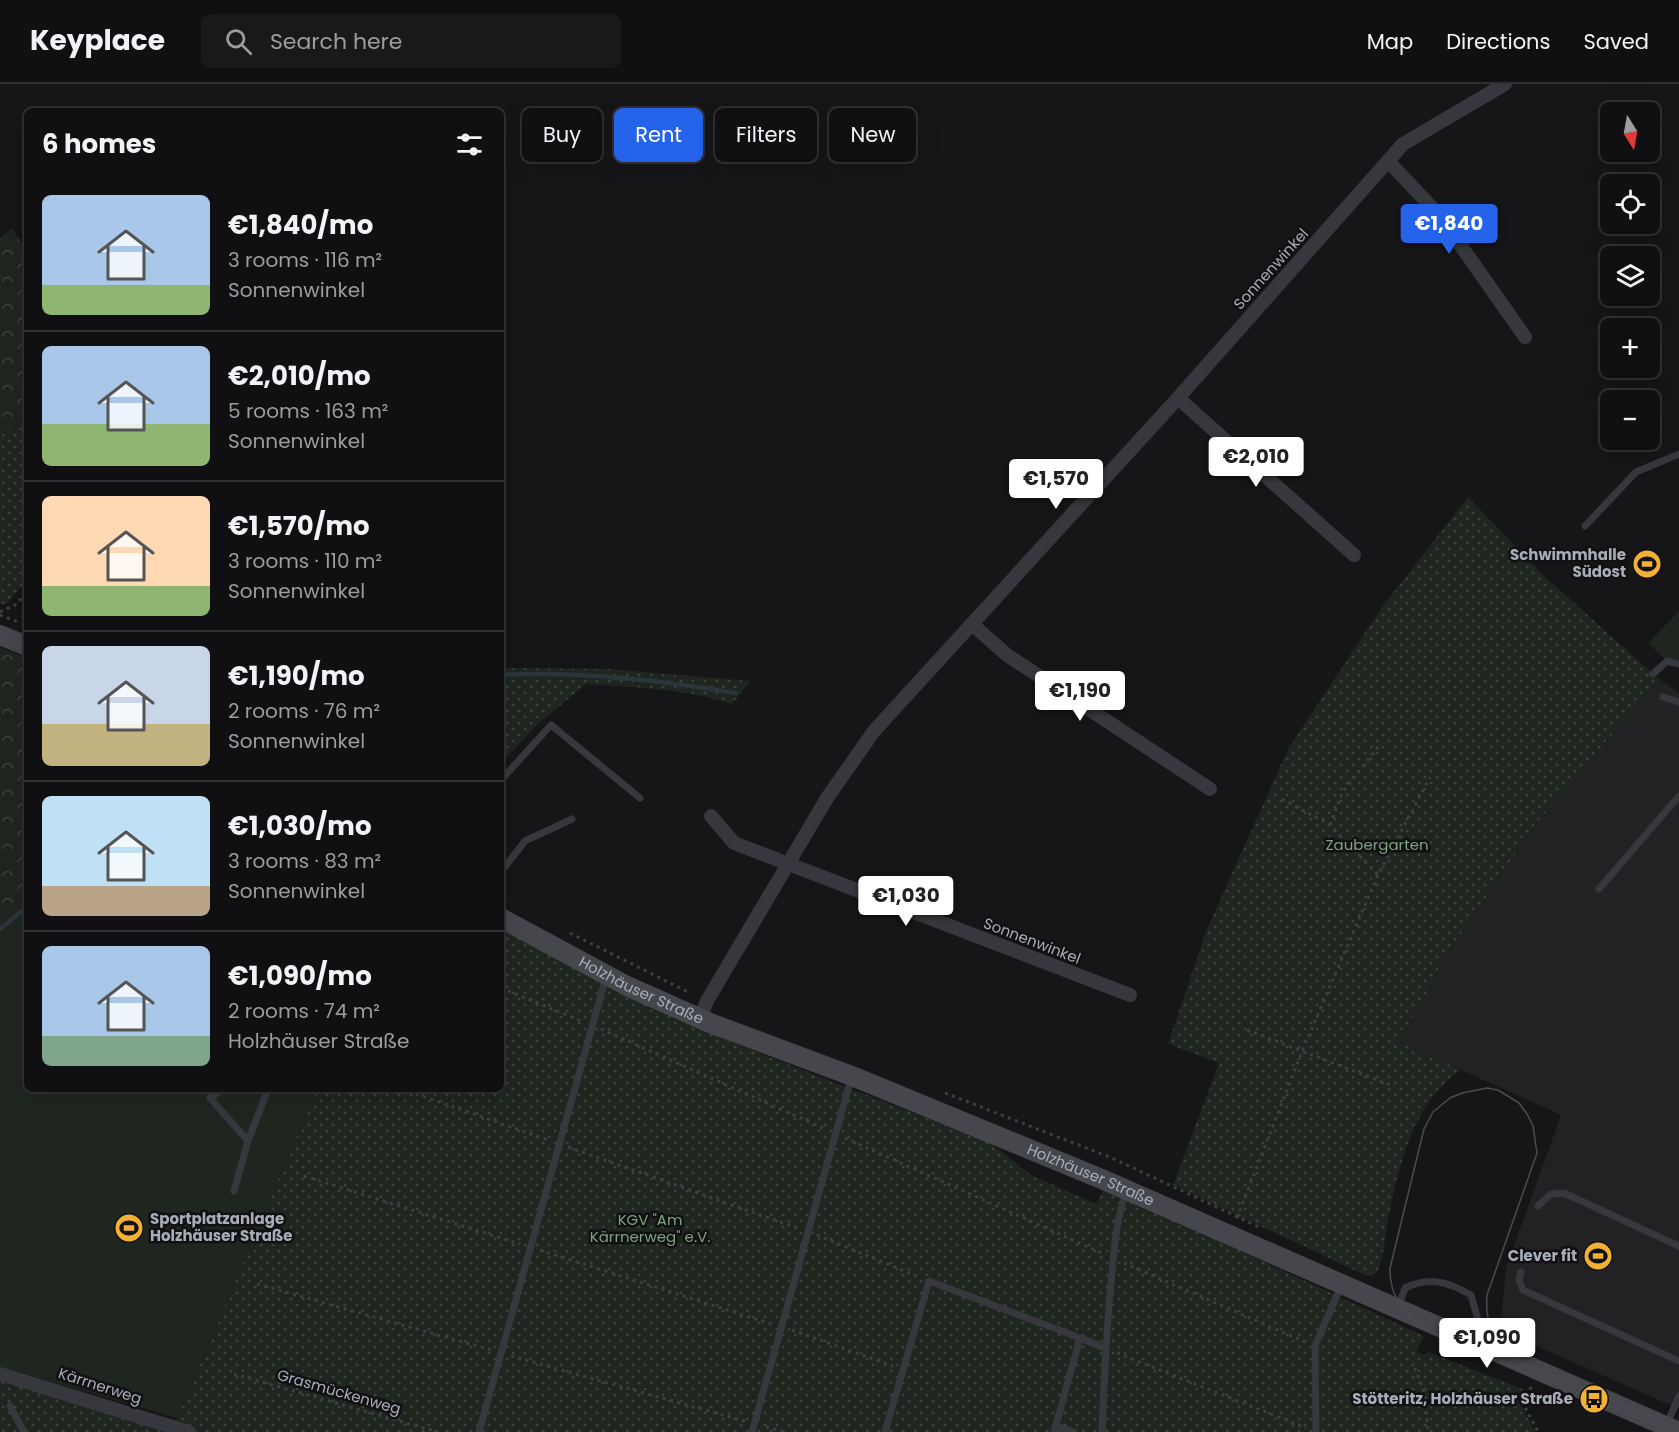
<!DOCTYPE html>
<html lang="en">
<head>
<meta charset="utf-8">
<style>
	:root { --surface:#101012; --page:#19191b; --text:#f1f3f6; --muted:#9c9d9f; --line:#303032; --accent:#2563eb }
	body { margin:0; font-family:Poppins,sans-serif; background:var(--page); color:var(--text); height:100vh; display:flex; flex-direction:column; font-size:22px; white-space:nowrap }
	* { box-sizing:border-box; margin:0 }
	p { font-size:20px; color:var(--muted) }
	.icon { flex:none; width:33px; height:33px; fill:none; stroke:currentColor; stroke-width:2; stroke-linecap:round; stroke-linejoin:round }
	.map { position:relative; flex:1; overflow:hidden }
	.details { position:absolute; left:24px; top:24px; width:480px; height:984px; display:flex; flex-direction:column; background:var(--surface); border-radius:9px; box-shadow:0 6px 24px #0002,0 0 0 2px var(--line) }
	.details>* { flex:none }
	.guide { position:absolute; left:522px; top:24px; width:570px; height:54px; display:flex; gap:12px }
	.needle { width:39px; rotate:169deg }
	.buttons { position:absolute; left:1600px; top:18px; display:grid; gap:12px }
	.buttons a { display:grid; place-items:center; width:60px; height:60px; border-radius:9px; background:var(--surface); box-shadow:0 6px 24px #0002,0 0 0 2px var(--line); font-size:30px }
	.price { position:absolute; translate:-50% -51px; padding:0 14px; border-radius:6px; background:#fff; color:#222; font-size:20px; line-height:39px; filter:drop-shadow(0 2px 3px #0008) }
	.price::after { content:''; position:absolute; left:50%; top:36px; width:18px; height:14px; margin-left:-9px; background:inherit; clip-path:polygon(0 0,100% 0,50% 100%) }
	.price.active { background:var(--accent); color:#fff }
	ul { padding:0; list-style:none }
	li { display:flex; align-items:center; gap:18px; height:150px; padding:0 18px }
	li+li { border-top:2px solid var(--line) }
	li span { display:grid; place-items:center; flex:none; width:168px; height:120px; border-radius:9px; color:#555 }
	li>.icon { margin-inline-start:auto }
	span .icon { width:72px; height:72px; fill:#fffc; stroke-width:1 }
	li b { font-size:26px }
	h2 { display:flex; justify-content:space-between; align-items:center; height:72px; padding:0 18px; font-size:26px }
	.tag { padding:0 21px; border-radius:9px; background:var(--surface); box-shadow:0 6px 24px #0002,0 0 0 2px var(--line); font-size:21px; line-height:54px }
	.tag.active { background:var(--accent); color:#fff }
	header { display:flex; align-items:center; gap:36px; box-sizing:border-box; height:84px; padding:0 30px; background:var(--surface); border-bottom:2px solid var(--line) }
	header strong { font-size:28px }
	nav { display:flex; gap:33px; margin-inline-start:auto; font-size:21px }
	.search { width:420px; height:54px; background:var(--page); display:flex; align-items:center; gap:15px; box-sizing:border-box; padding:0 21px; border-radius:9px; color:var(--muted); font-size:22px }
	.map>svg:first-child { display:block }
	.built { fill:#222225 }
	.green { fill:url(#green-dots) }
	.forest { fill:url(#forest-crowns) }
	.pitch { fill:#1e261f }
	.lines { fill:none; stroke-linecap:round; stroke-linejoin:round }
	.stream { stroke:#2c353c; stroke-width:4.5 }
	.path { stroke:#3d3f44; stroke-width:3; stroke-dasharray:3 4.5; stroke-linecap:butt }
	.service { stroke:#37383d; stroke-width:7 }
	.minor { stroke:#37383d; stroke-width:14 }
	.secondary { stroke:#45474d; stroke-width:20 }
	.tram { stroke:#4a4c52; stroke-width:1.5 }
	.labels { text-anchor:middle; stroke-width:5; stroke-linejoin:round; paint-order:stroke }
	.street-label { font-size:15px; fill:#a8adb8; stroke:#111113 }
	.poi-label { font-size:15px; font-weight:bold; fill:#a8adb8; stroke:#111113; text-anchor:end }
	.park-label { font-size:15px; fill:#7fa381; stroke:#111113 }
</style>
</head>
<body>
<header>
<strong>Keyplace</strong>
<div class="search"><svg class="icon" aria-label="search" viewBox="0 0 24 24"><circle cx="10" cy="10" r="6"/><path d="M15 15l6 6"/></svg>Search here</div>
<nav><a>Map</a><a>Directions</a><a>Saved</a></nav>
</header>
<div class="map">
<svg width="1679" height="1348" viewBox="0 0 1679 1348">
	<defs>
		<pattern id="green-dots" width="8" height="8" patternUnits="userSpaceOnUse" patternTransform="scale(1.5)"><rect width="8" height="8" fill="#1e261f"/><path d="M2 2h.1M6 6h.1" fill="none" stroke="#3c433d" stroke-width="1.8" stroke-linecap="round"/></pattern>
		<pattern id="forest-crowns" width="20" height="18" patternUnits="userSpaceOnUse" patternTransform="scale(1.5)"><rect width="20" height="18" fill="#1e261f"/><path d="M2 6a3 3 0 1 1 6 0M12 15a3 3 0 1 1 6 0" fill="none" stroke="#3c433d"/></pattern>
	</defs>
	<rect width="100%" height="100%" fill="#161618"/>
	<path class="built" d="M 1659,595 L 1679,609 L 1679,1325 L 1500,1246 L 1506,1184 L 1561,1031 L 1399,958 L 1447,871 L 1536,740 Z"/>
	<path class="green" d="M 27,332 L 27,497 L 6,520 L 0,520 L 0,352 Z
		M 1468,413 L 1545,493 L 1659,595 L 1536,740 L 1447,871 L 1399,958 L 1461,986 C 1414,1019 1400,1077 1389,1131 C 1385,1150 1385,1171 1377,1189 L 1367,1192 L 1173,1101 L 1219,979 L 1168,960 L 1207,845 L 1288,665 L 1383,522 Z
		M 501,584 L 608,585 L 750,597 L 732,620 C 685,605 635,603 586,600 L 539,639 L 501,679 Z
		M 501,844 L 609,904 L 739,961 L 990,1059 L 1031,1091 L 1096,1120 L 1105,1104 L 1424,1252 L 1416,1267 L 1424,1271 L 1429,1268 L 1527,1307 L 1521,1321 L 1535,1348 L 0,1348 L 0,1296 L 175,1347 L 177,1334 L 317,1005 L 501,1005 Z"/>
	<path class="forest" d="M 12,144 L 27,168 L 27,332 L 0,352 L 0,154 Z
		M 0,563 L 27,574 L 27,812 L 0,835 Z"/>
	<path class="pitch" d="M 1679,527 L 1679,575 L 1672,582 L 1648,559 Z
		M 27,812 L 27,1005 L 317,1005 L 177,1334 L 0,1283 L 0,835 Z"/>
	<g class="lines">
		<path class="stream" d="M 501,591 C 579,587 659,596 735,609
			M 0,845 L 27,823"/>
		<path class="path" d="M 0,528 L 15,521 L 27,509
			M 0,531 L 18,538
			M 1282,715 L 1330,741 L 1378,791
			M 1330,741 L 1342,709 L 1378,663
			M 501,813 L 508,817
			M 570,849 L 690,909
			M 501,904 L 584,938
			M 601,945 L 825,1045
			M 1247,946 L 1393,1002
			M 402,1005 L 551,1057
			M 945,1009 L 1112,1074 L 1259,1143
			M 845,1054 L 1104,1170
			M 568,1063 L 797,1144
			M 304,1092 L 520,1160
			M 1237,1134 L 1303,965 L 1378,791 L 1430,693
			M 817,1151 L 919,1193
			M 540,1166 L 771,1240
			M 1124,1179 L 1305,1258
			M 257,1200 L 491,1266
			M 792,1246 L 893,1282
			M 1117,1269 L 1306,1344
			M 511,1272 L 745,1337
			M 1415,1284 L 1425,1310 L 1428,1348
			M 234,1290 L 438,1348
			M 1531,1303 L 1524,1321 L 1538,1348
			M 766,1343 L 784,1348"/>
		<path class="service" d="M 1585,442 L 1636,388 L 1679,370
			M 1653,590 L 1667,577 L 1679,580
			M 1663,613 L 1679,618
			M 501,696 L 551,641 L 640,714
			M 501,788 L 525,757 L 572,735
			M 1599,805 L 1679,712
			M 223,1005 L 210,1014 L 248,1057
			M 234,1107 L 248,1057 L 268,1005
			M 1538,1122 L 1551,1110 L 1564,1109 L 1679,1162
			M 1521,1188 L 1519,1196 L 1523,1206 L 1679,1277
			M 1398,1223 L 1405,1204 C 1430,1192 1448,1198 1471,1211 L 1484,1257
			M 1080,1254 L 1105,1264
			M 10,1322 L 24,1348
			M 1667,1340 L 1679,1312
			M 1056,1342 L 1074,1348
			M 479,1348 L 606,893
			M 752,1348 L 851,995
			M 885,1348 L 929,1197 L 1080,1254 L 1054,1348
			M 1102,1348 C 1104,1298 1106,1249 1111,1200 C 1114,1168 1115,1138 1126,1109
			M 1316,1348 L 1315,1262 L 1341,1202"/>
		<path class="minor" d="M 1388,77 L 1440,132 L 1525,253
			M 1178,314 L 1354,471
			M 973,541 L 1007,571 L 1210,705
			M 711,732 L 734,759 L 1130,911
			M 700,934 L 707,917 L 827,714 L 874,647 L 1178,314 L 1403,60 L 1505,0
			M 0,1290 L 189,1348"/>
		<g class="secondary">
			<path d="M 0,551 L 27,562"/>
			<path id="s1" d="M 501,834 L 627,902 L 710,939 L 852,992 L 1104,1096 L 1679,1348"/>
		</g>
		<path class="tram" d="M 1672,1348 L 1427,1246 C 1404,1232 1389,1211 1390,1184 L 1424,1045 L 1433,1028 L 1450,1014 L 1462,1009 L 1487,1004 L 1498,1006 L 1519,1019 L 1527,1030 L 1533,1042 L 1537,1069 L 1487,1211 C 1484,1246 1498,1266 1528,1281 L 1679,1344"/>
	</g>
	<defs>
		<g id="stadium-disc" transform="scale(1.5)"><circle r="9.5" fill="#f2b134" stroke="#111113"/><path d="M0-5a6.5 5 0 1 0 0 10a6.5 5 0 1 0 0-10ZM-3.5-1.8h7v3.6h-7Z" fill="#111"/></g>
		<g id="bus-disc" transform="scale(1.5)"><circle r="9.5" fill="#f2b134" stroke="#111113"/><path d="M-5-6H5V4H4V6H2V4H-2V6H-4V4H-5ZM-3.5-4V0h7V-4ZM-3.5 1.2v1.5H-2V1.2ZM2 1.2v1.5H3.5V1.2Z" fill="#111"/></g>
	</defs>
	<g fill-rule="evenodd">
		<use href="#stadium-disc" x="1647" y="480"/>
		<use href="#stadium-disc" x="129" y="1144"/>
		<use href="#stadium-disc" x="1598" y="1172"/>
		<use href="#bus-disc" x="1594" y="1315"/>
	</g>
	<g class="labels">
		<g class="street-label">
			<text transform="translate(1271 185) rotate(-48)" y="5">Sonnenwinkel</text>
			<text transform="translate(1032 857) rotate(21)" y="5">Sonnenwinkel</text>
			<text dy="5" stroke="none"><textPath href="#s1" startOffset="158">Holzhäuser Straße</textPath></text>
			<text dy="5" stroke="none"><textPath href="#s1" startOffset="644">Holzhäuser Straße</textPath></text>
			<text transform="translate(100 1302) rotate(18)" y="5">Kärrnerweg</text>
			<text transform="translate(339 1308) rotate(16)" y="5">Grasmückenweg</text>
		</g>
		<g class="poi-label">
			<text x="1626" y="476">Schwimmhalle<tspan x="1626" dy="17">Südost</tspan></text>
			<text x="150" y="1140" text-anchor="start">Sportplatzanlage<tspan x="150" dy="17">Holzhäuser Straße</tspan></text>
			<text x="1577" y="1177">Clever fit</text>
			<text x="1573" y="1320">Stötteritz, Holzhäuser Straße</text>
		</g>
		<g class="park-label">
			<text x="1377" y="766">Zaubergarten</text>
			<text x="650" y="1141">KGV "Am<tspan x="650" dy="17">Kärrnerweg" e.V.</tspan></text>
		</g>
	</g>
</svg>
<div class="buttons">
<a><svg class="needle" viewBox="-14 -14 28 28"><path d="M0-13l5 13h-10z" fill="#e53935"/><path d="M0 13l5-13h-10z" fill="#9c9d9f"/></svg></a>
<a><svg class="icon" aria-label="locate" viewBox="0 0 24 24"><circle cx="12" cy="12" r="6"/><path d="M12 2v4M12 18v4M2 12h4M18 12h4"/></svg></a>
<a><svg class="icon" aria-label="layers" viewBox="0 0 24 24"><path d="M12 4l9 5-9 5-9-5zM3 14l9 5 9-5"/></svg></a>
<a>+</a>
<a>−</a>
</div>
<b class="price active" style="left:1449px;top:171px">€1,840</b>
<b class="price" style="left:1256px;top:404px">€2,010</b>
<b class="price" style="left:1056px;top:426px">€1,570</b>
<b class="price" style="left:1080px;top:638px">€1,190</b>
<b class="price" style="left:906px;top:843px">€1,030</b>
<b class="price" style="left:1487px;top:1285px">€1,090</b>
<div class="guide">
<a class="tag">Buy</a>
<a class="tag active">Rent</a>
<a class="tag">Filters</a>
<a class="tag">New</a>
</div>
<section class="details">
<h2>6 homes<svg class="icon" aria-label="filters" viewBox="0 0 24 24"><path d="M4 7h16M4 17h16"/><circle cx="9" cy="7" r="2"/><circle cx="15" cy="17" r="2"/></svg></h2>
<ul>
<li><span style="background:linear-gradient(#a9c7e8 75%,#8fb573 0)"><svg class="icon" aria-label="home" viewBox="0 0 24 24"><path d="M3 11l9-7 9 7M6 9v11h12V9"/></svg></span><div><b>€1,840/mo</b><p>3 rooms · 116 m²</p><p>Sonnenwinkel</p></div></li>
<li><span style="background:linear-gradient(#a9c7e8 65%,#8fb573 0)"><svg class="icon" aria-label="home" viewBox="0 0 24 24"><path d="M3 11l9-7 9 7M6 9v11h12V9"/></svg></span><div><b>€2,010/mo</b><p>5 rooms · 163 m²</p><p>Sonnenwinkel</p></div></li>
<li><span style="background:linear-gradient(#ffd9b3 75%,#8fb573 0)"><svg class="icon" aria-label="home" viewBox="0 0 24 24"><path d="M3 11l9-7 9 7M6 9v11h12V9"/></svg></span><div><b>€1,570/mo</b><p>3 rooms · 110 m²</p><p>Sonnenwinkel</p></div></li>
<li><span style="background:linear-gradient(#c9d6e8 65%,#c2b280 0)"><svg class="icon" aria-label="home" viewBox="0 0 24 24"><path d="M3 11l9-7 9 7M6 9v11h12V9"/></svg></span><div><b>€1,190/mo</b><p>2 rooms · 76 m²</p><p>Sonnenwinkel</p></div></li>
<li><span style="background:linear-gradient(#bfe0f5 75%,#b9a48a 0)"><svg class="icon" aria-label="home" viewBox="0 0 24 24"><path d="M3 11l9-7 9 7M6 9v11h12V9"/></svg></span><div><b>€1,030/mo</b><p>3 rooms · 83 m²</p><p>Sonnenwinkel</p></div></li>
<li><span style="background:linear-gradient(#a9c7e8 75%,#7fa58c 0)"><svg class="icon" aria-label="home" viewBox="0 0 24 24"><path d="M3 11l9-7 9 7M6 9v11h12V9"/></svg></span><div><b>€1,090/mo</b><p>2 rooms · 74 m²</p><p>Holzhäuser Straße</p></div></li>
</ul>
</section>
</div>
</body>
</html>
